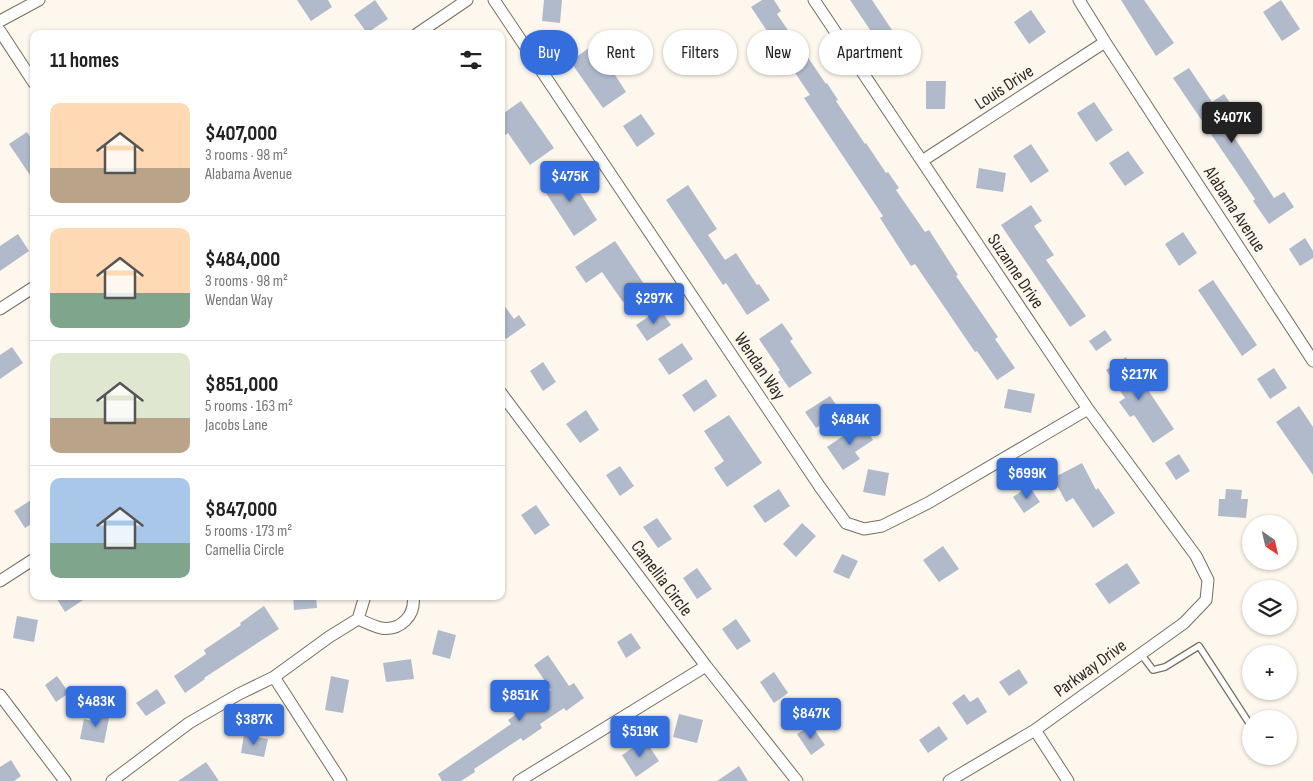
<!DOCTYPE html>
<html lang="en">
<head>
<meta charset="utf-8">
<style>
	:root { --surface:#fff; --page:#f6f6f6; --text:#222; --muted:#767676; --line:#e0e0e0; --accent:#346ddc }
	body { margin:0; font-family:"Sofia Sans Condensed",sans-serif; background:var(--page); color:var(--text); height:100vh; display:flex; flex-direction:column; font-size:19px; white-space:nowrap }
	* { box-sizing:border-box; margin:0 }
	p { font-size:16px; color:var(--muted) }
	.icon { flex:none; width:28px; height:28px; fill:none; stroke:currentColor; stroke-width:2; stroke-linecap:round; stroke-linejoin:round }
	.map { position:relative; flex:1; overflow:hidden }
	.drawer { position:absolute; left:30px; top:30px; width:475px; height:570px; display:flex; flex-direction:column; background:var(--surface); border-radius:10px; box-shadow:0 1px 4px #0004 }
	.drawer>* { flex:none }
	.top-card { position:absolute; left:520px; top:30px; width:475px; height:45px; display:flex; gap:10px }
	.needle { width:32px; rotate:146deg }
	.buttons { position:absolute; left:1242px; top:515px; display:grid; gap:10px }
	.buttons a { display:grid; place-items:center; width:55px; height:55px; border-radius:50%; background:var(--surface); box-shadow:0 1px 4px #0004; font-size:25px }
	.price { position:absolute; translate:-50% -42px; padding:0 11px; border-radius:5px; background:var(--accent); color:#fff; font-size:16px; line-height:32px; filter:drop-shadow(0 1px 2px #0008) }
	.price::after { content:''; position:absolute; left:50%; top:30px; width:15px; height:11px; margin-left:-8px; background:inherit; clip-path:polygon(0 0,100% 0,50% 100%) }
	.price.selected { background:#222; color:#fff }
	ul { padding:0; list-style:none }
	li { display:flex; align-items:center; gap:15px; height:125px; padding:0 20px }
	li+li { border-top:1px solid var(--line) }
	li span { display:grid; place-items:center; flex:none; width:140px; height:100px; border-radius:10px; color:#555 }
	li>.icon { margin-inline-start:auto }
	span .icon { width:60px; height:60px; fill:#fffc; stroke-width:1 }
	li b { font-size:21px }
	h2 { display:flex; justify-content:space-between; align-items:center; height:60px; padding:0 20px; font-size:21px }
	.pill { padding:0 18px; border-radius:22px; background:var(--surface); box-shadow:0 1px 4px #0004; font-size:18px; line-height:45px }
	.pill.selected { background:var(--accent); color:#fff }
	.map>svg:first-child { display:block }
	.building { fill:#b1bacb }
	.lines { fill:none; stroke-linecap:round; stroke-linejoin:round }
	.lane-casing { stroke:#786f60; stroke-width:8 }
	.street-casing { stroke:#786f60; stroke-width:13 }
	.lane { stroke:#fff; stroke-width:5.5 }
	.street { stroke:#fff; stroke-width:11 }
	.labels { text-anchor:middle; stroke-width:4.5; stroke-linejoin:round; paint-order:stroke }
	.street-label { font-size:18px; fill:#2c2822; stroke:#fdf7ed }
</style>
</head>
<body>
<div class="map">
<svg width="1313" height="781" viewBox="0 0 1313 781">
	<rect width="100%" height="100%" fill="#fdf7ed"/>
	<path class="building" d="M 297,0 L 328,0 L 332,7 L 311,21 Z
		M 375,0 L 388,19 L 367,33 L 354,15 Z
		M 544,0 L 562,0 L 560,23 L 542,21 Z
		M 762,0 L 774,0 L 781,11 L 777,14 L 806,57 L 807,56 L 826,84 L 827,83 L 838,100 L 836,101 L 865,144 L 866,143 L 886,173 L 888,172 L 899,188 L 896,190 L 925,232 L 929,230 L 958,275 L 956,276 L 998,337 L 995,339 L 1015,368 L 997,380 L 977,351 L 975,352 L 915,264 L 911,266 L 900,249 L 880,218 L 883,216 L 804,98 L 810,95 L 781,52 L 774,57 L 763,42 L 771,37 L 751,7 Z
		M 850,0 L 872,0 L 898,39 L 907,32 L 918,48 L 892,66 L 881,50 L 883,49 Z
		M 1121,0 L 1144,0 L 1174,43 L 1156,56 Z
		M 1281,0 L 1300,29 L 1282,41 L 1263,12 Z
		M 1031,10 L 1046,32 L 1029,44 L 1014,22 Z
		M 595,44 L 626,92 L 603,108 L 570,61 Z
		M 1189,68 L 1212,102 L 1224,94 L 1245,125 L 1232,134 L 1274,198 L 1284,192 L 1294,207 L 1269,224 L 1253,201 L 1255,199 L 1173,78 Z
		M 926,81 L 946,81 L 945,109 L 926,109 Z
		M 521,101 L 554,148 L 530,165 L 508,133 L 501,138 L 501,115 Z
		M 1094,102 L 1113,130 L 1096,142 L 1077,113 Z
		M 641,114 L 655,134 L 637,147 L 623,126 Z
		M 27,132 L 34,143 L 34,181 L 9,144 Z
		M 1031,144 L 1049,171 L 1031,183 L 1013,156 Z
		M 1128,151 L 1144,173 L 1125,186 L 1109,163 Z
		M 979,168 L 1006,173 L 1003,192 L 976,188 Z
		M 566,171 L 597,220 L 574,236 L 542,187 Z
		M 688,185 L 717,229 L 708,235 L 725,260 L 736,253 L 757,285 L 759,284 L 770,300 L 747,315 L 726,283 L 723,285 L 666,200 Z
		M 1031,205 L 1042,221 L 1034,226 L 1054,255 L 1046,260 L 1086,316 L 1070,327 L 1001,225 Z
		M 1183,232 L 1197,253 L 1179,266 L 1165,244 Z
		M 18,234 L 29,251 L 0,271 L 0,246 Z
		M 1305,238 L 1313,251 L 1313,258 L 1300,266 L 1289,249 Z
		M 615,241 L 646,287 L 623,302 L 602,272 L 586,283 L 575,267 Z
		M 1213,280 L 1257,345 L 1242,356 L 1198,290 Z
		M 501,301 L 514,319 L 519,315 L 526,325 L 506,339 L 501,332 Z
		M 660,309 L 671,325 L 647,341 L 636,325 Z
		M 782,323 L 793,339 L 790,341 L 812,373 L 789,388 L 778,372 L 780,370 L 759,339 Z
		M 1105,330 L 1112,340 L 1096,351 L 1089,341 Z
		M 682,343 L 693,359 L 669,375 L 658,359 Z
		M 12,347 L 23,363 L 0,379 L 0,355 Z
		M 1126,357 L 1174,429 L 1153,443 L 1134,415 L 1130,417 L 1119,402 L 1125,398 L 1106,370 Z
		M 543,362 L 556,382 L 543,391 L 530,371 Z
		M 1274,368 L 1287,388 L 1270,399 L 1257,379 Z
		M 706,379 L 717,396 L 694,412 L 682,395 Z
		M 1008,389 L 1035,394 L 1031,413 L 1004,408 Z
		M 830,396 L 841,412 L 816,428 L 805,412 Z
		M 1299,406 L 1313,427 L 1313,475 L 1276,422 Z
		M 586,410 L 599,430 L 580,443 L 566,424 Z
		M 729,415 L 762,463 L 727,487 L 714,468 L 724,461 L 704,431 Z
		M 862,423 L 873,440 L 855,452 L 860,459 L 843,470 L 827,447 Z
		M 1179,454 L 1190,471 L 1176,480 L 1165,463 Z
		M 1082,463 L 1096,490 L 1098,488 L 1115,513 L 1093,528 L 1073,498 L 1066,502 L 1053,478 Z
		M 620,466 L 634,486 L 620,496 L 606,475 Z
		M 868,469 L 889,473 L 885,496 L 863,492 Z
		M 1029,486 L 1040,502 L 1024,513 L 1013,497 Z
		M 779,489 L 790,506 L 765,523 L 753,506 Z
		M 1226,489 L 1242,490 L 1241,499 L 1248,499 L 1246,518 L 1218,516 L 1219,499 L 1225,499 Z
		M 34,498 L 34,522 L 25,528 L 14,511 Z
		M 536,505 L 550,525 L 535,535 L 521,515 Z
		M 657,518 L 672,539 L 658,548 L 643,527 Z
		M 802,523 L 816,536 L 796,557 L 783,544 Z
		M 943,546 L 959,569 L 939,582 L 923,560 Z
		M 842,554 L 858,561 L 849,579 L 833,572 Z
		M 1127,563 L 1140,583 L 1109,604 L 1095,584 Z
		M 697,568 L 712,589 L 697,599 L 683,578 Z
		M 55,596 L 89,596 L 65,612 Z
		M 293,596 L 316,596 L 317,608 L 294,610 Z
		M 264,606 L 279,629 L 204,678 L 205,679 L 185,693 L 174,676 L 206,654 L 204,650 L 241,625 L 240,623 Z
		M 17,616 L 38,620 L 34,642 L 13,638 Z
		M 736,619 L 751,641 L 737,650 L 722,629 Z
		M 438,630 L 456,635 L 450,659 L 432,654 Z
		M 631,633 L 641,648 L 626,658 L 617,642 Z
		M 548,655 L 569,686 L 574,683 L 584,698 L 566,711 L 564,708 L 540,724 L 542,728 L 523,741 L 521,738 L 474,769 L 475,772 L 461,781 L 442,781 L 438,774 L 511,724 L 508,720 L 551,690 L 534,665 Z
		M 411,659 L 414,679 L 386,682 L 383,663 Z
		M 1019,669 L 1028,683 L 1009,696 L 999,682 Z
		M 774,672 L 788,693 L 774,703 L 760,682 Z
		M 57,676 L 69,693 L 56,702 L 45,685 Z
		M 331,676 L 349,680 L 343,713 L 325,710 Z
		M 157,689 L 166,703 L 146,716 L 136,703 Z
		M 964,694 L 970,702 L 978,697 L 987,712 L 967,725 L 952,703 Z
		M 99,711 L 110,713 L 104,743 L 80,739 L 84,719 L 97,722 Z
		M 679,714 L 703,720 L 697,743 L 673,737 Z
		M 811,725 L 825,745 L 811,755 L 797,734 Z
		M 939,726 L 948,739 L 928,753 L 919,740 Z
		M 244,735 L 268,739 L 264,757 L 241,753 Z
		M 645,740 L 659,761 L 636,777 L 622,755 Z
		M 11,760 L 21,776 L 14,781 L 0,781 L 0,767 Z
		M 206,762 L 219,781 L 178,781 Z
		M 739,766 L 748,781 L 717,781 Z"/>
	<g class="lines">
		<g class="lane-casing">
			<path id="lane" d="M 1141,654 L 1153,670 L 1165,667 L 1199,646 L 1251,726"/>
		</g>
		<g class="street-casing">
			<path id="street" d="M 494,0 L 820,487 L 846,523 L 864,529 L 882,526 L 928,503 L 1088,409
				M 814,0 L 1088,409 L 1196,556 L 1208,580 L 1206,600 L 1184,623 L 1035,730 L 949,781
				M 1079,0 L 1105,42 L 1313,361
				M 0,21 L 39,0
				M 0,31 L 34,83
				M 417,34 L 467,0
				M 922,161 L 1105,42
				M 0,309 L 34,287
				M 501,393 L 706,666 L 797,781
				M 0,581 L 34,559
				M 358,619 C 365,622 373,626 381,628 C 400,631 416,616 413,596
				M 274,677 L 341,781
				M 0,695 L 65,781
				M 1035,730 L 1068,781
				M 112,781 L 189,723 L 239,694 L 274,677 L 329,637 L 358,619 L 365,596
				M 519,781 L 706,666"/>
		</g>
		<use href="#lane" class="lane"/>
		<use href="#street" class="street"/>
	</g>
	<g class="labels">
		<g class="street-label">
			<text transform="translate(1004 87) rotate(-33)" y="6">Louis Drive</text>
			<text transform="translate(1235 209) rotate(57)" y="6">Alabama Avenue</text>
			<text transform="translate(1016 271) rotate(56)" y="6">Suzanne Drive</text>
			<text transform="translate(760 366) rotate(56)" y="6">Wendan Way</text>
			<text transform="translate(662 578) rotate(53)" y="6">Camellia Circle</text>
			<text transform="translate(1090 668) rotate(-36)" y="6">Parkway Drive</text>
		</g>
	</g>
</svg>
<div class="buttons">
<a><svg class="needle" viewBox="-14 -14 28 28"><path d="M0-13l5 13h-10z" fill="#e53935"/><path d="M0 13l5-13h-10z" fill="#767676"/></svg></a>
<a><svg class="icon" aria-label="layers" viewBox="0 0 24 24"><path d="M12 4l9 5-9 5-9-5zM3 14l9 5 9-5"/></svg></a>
<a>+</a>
<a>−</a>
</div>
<b class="price selected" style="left:1232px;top:144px">$407K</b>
<b class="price" style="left:570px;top:203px">$475K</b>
<b class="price" style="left:654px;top:325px">$297K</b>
<b class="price" style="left:1139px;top:401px">$217K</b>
<b class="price" style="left:850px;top:446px">$484K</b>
<b class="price" style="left:1027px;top:500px">$699K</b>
<b class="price" style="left:520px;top:722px">$851K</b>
<b class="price" style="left:96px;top:728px">$483K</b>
<b class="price" style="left:811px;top:740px">$847K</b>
<b class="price" style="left:254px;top:746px">$387K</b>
<b class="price" style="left:640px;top:758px">$519K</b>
<div class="top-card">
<a class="pill selected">Buy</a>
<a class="pill">Rent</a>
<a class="pill">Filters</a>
<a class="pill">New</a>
<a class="pill">Apartment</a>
</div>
<section class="drawer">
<h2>11 homes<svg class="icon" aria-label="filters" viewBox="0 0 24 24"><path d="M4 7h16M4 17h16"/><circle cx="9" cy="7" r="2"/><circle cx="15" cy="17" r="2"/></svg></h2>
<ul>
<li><span style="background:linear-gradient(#ffd9b3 65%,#b9a48a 0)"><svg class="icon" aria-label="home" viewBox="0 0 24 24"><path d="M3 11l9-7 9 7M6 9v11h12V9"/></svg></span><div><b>$407,000</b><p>3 rooms · 98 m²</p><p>Alabama Avenue</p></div></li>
<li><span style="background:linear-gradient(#ffd9b3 65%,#7fa58c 0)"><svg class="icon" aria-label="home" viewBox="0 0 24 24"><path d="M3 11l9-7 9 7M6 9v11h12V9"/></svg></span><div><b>$484,000</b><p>3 rooms · 98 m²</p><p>Wendan Way</p></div></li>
<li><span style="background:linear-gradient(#dfe7d0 65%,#b9a48a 0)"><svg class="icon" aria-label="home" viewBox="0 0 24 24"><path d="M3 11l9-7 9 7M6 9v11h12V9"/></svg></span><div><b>$851,000</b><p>5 rooms · 163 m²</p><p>Jacobs Lane</p></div></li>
<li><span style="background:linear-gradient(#a9c7e8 65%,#7fa58c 0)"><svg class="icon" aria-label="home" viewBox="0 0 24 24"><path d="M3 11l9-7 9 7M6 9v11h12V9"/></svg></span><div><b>$847,000</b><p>5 rooms · 173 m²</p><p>Camellia Circle</p></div></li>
</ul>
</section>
</div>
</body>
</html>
